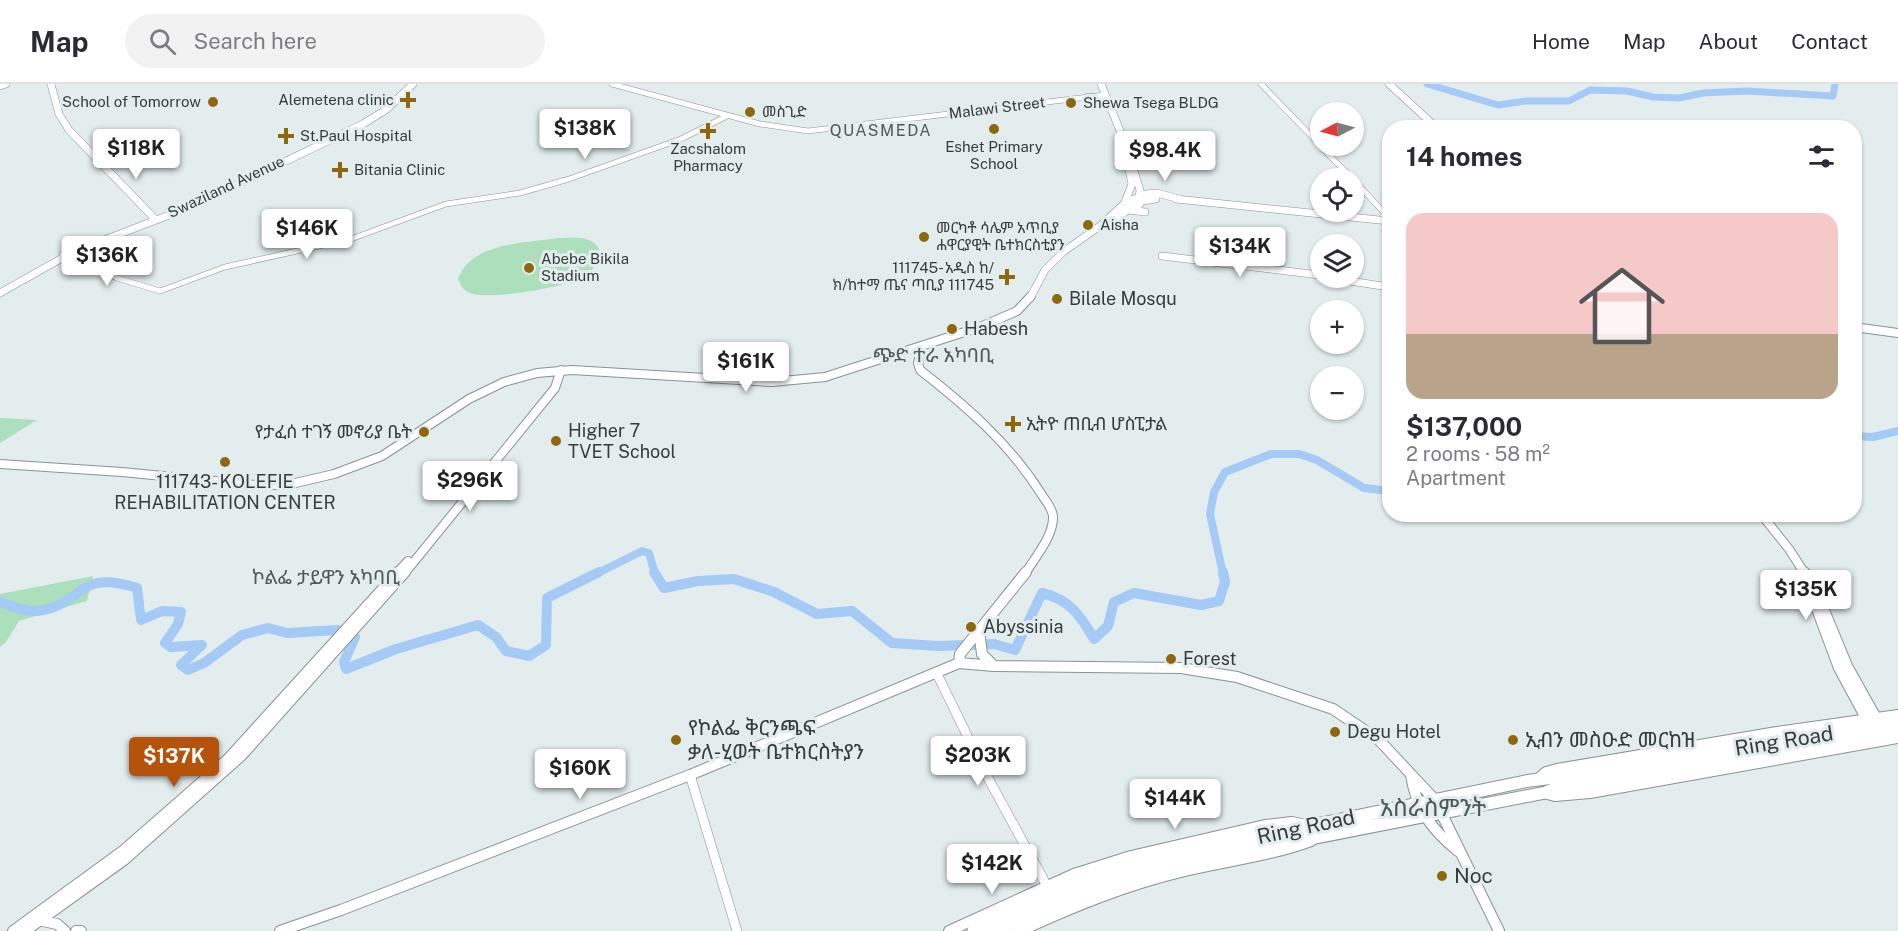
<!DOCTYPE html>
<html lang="en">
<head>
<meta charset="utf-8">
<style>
	:root { --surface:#fff; --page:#f2f2f3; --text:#2b2b33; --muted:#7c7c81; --line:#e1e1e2; --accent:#b45309 }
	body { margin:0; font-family:"Public Sans","Noto Sans Ethiopic",sans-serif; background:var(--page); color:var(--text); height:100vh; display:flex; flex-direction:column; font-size:22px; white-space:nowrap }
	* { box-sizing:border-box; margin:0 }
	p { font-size:20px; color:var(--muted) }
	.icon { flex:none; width:33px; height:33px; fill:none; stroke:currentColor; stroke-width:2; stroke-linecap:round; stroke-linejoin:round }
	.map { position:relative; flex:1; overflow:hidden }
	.drawer { position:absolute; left:1382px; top:36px; width:480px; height:402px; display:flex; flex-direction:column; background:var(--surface); border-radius:24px; box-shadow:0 2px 4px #0004 }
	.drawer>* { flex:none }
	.needle { width:39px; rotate:264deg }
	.tools { position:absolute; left:1310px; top:18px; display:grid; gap:12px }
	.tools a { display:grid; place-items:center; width:54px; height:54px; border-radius:50%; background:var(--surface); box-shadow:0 2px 4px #0004; font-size:30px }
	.price { position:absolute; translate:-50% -51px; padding:0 14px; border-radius:6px; background:#fff; color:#222; font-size:20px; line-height:39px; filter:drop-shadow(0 2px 3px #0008) }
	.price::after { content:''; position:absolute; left:50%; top:36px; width:18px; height:14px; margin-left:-9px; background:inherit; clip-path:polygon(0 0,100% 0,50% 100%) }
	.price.selected { background:var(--accent); color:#fff }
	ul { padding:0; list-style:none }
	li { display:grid; align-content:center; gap:12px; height:318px; padding:0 24px }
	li+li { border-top:2px solid var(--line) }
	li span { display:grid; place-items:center; height:186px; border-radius:18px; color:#555 }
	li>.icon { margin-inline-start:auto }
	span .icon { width:108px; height:108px; fill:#fffc; stroke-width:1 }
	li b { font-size:26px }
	h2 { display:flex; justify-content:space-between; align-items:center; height:72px; padding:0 24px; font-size:26px }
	header { display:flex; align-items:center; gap:36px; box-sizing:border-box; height:84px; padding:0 30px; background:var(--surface); border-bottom:2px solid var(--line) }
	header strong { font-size:28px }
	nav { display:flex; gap:33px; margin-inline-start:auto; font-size:21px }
	.search { width:420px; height:54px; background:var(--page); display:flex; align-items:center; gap:15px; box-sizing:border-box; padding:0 21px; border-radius:33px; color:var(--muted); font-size:22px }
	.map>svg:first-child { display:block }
	.green { fill:#acdfbb }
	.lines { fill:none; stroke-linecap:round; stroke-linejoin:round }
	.river-far2 { stroke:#a4caf5; stroke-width:7 }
	.river-far1 { stroke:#a4caf5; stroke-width:8 }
	.river { stroke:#a4caf5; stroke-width:10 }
	.minor-far1-casing { stroke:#889293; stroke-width:6 }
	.minor-casing { stroke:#889293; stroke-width:10 }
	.major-far2-casing { stroke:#889293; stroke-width:8 }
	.major-far1-casing { stroke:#889293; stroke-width:10 }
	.major-casing { stroke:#889293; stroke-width:12 }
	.highway-casing { stroke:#889293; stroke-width:2 }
	.minor-far1 { stroke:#fff; stroke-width:5 }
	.minor { stroke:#fff; stroke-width:9 }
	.major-far2 { stroke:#fff; stroke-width:7 }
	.major-far1 { stroke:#fff; stroke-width:8 }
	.major { stroke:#fff; stroke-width:10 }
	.highway { fill:#fff; fill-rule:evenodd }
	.poi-dot { fill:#90670e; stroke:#e3edee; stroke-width:2 }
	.labels { text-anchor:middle; stroke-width:6; stroke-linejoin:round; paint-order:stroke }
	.far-poi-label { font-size:15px; fill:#373b3c; stroke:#e3edee; text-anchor:start }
	.far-street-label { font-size:15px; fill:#373b3c; stroke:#e3edee }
	.far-neighbourhood-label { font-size:16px; letter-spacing:1.5px; fill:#50595a; stroke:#e3edee }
	.poi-label { font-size:18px; fill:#373b3c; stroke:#e3edee; text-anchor:start }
	.neighbourhood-label { font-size:20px; fill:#50595a; stroke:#e3edee }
	.near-poi-label { font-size:21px; fill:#373b3c; stroke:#e3edee; text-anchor:start }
	.near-street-label { font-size:21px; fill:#373b3c; stroke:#e3edee }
	.near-neighbourhood-label { font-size:24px; fill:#50595a; stroke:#e3edee }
</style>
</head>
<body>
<header>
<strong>Map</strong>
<div class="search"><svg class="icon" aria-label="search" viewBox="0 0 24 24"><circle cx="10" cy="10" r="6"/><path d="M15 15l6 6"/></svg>Search here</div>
<nav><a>Home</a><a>Map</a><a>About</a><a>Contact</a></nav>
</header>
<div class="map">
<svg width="1898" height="847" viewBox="0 0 1898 847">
	<rect width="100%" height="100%" fill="#e3edee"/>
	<path class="green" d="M 559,154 C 569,154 581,152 591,157 C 609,167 595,186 583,193 C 566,203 487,217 470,209 C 463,206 461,202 458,195 C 471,158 526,159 559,154 Z
		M 0,334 L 37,336 L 0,359 Z
		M 93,492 L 87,517 L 19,537 L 6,558 L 0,563 L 0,510 Z"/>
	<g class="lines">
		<path class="river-far2" d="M 1427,0 L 1498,21 L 1526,17 L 1569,17 L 1590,6 L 1627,7 L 1653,13 L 1679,14 L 1703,9 L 1747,7 L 1833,12 L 1835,0"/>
		<path class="river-far1" d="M 1854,352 L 1873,353 L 1898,347
			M 596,490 L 642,467 L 649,469 L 655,490
			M 1223,490 L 1210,430 L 1214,408 L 1225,388 L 1271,370 L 1299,370 L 1317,376 L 1364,404 L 1389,407"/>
		<path class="river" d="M 654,488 L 664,504 L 698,497 L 734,495 L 774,508 L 817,530 L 852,527 L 892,559 L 938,562 L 994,560 L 1015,566 L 1042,509 C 1069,515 1081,532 1094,555 L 1108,542 L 1114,518 L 1134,509 L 1201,521 L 1219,517 L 1225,498 L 1223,488
			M 0,518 C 11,522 24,528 37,527 C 84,522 74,484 137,504 L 141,536 L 162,527 L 181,528 L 178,540 L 165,559 L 171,563 L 202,561 L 181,581 L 188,586 L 204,579 L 242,551 L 268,544 L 287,549 L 338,546 L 355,553 L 344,578 L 346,585 L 396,565 L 478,541 L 496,553 L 506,567 L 529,572 L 546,561 L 547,514 L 599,488"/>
		<g class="minor-far1-casing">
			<path id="minor-far1" d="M 612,0 L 760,40 L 808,47 L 1105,11
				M 1261,0 L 1320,61
				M 1320,62 L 1352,94
				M 1353,95 L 1389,134
				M 62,170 L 117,194 L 160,207 L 225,183 L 351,155 L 446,120 L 520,109 L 569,95 L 681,55 L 727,32"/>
		</g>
		<g class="minor-casing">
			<path id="minor" d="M 937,590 L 988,694 L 1047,802
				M 690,691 L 737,847"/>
		</g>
		<g class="major-far2-casing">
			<path id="major-far2" d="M 51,0 L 59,30 L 69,46 L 155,135
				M 1101,0 L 1125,59 L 1140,106 C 1140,123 1120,131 1107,139
				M 1389,0 L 1437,44
				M 0,2 L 6,0
				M 1088,13 L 1101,16
				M 1176,115 L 1389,137
				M 1125,118 L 1132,100 L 1129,86
				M 1128,125 L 1138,122 L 1142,117 L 1156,115
				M 1129,126 L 1145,128
				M 1162,172 L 1320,191
				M 1330,194 L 1389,203
				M 0,209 L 73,168 L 195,121 L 363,40 L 387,25 L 413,0
				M 1030,214 L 1045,186 L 1063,168 L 1100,142 L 1125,119 L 1146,110 L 1157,109 L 1179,115"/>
		</g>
		<g class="major-far1-casing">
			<path id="major-far1" d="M 1854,243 L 1898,249
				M 922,263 L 918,279 L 920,286 C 966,322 1008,358 1040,408 C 1044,415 1052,423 1053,432 C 1054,452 1035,473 1025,490
				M 0,380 L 122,388 L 255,401 L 287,401 L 334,390 L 382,372 L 469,315 L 504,298 L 537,289 L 572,286 L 772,298 L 825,293 L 980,243 L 1017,227 L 1031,212
				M 1761,430 L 1789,465 L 1805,490
				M 396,490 L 408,477
				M 404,490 L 555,304 L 561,286"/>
		</g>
		<g class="major-casing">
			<path id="major" d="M 1804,488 L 1817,509 L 1847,582 L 1876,634
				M 1817,525 L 1839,584 L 1867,636
				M 979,547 L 982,570 L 994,582
				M 959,579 L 960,570 L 1026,488
				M 1411,691 C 1416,725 1432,746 1458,767
				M 1537,696 L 1546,688 L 1557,685 L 1777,648 L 1898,631
				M 1543,709 L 1555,712 L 1590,709 L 1898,654
				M 38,836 L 57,840 L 65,847
				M 13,847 L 124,766 L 228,675 L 398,488
				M 25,847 L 124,776 L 242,671 L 405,488
				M 76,847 L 81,847
				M 280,847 L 341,826 L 690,691 L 959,579 L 994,582 L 1181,584 L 1237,593 L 1333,625 L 1379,656 L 1435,716 L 1499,847
				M 949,847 L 1074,790 L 1131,772 L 1265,741 L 1292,738 L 1306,741
				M 1020,847 C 1075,822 1126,801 1185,787 C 1227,777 1270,772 1311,757"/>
		</g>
		<g class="highway-casing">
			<path id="highway" d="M 1898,633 L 1898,653 L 1553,711 L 1543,715 L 1156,791 L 1086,814 L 1014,847 L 967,847 L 969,842 L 1071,795 L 1144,770 L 1527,691 L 1611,680 ZM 1551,700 L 1543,703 L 1366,737 L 1527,703 Z"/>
		</g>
		<use href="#minor-far1" class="minor-far1"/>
		<use href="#minor" class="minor"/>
		<use href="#major-far2" class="major-far2"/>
		<use href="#major-far1" class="major-far1"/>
		<use href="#major" class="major"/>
		<use href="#highway" class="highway"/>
	</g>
	<g class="poi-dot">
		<path d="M405 7h6v6h6v6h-6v6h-6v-6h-6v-6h6z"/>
		<circle cx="213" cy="18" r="6"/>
		<circle cx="1071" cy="19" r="6"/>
		<circle cx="750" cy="28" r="6"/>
		<circle cx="994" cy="45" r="6"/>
		<path d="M705 38h6v6h6v6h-6v6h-6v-6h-6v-6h6z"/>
		<path d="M283 43h6v6h6v6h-6v6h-6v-6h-6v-6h6z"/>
		<path d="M337 77h6v6h6v6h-6v6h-6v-6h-6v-6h6z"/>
		<circle cx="1088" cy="141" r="6"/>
		<circle cx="924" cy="153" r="6"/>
		<circle cx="529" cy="184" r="6"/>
		<path d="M1004 184h6v6h6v6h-6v6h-6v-6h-6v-6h6z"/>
		<circle cx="1057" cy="215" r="6"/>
		<circle cx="952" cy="245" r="6"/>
		<path d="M1010 331h6v6h6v6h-6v6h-6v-6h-6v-6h6z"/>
		<circle cx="424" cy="348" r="6"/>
		<circle cx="556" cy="357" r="6"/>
		<circle cx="225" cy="378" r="6"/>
		<circle cx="971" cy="543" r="6"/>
		<circle cx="1171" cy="575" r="6"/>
		<circle cx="1335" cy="648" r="6"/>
		<circle cx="676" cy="656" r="6"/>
		<circle cx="1513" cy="656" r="6"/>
		<circle cx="1442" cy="792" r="6"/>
	</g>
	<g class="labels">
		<g class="far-poi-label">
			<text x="394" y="21" text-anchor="end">Alemetena clinic</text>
			<text x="201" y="23" text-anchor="end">School of Tomorrow</text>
			<text x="1083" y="24">Shewa Tsega BLDG</text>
			<text x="762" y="33">መስጊድ</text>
			<text x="300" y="57">St.Paul Hospital</text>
			<text x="994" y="68" text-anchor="middle">Eshet Primary<tspan x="994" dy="17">School</tspan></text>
			<text x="708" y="70" text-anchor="middle">Zacshalom<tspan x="708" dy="17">Pharmacy</tspan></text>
			<text x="354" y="91">Bitania Clinic</text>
			<text x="1100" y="146">Aisha</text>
			<text x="936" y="149">መርካቶ ሳሌም አጥቢያ<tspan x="936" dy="17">ሐዋርያዊት ቤተክርስቲያን</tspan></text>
			<text x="541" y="180">Abebe Bikila<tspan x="541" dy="17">Stadium</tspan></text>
			<text x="994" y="189" text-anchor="end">111745- አዲስ ከ/<tspan x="994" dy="17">ክ/ከተማ ጤና ጣቢያ 111745</tspan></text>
		</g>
		<g class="far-street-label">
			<text transform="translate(997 24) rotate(-7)" y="5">Malawi Street</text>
			<text transform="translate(226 103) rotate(-25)" y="5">Swaziland Avenue</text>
		</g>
		<g class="far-neighbourhood-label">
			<text x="881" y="52">QUASMEDA</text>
		</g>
		<g class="poi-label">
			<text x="1069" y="221">Bilale Mosqu</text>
			<text x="964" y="251">Habesh</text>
			<text x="1026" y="346">ኢትዮ ጠቢብ ሆስፒታል</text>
			<text x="568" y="353">Higher 7<tspan x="568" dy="21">TVET School</tspan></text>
			<text x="412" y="354" text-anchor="end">የታፈሰ ተገኝ መኖሪያ ቤት</text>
			<text x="225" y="404" text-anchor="middle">111743- KOLEFIE<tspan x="225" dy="21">REHABILITATION CENTER</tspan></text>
			<text x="983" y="549">Abyssinia</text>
			<text x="1183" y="581">Forest</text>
			<text x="1347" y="654">Degu Hotel</text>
		</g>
		<g class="neighbourhood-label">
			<text x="933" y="278">ጭድ ተራ አካባቢ</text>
			<text x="326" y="500">ኮልፌ ታይዋን አካባቢ</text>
		</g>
		<g class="near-poi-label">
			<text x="688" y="651">የኮልፌ ቅርንጫፍ<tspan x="688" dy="24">ቃለ-ሂወት ቤተክርስትያን</tspan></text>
			<text x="1525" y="663">ኢብን መስዑድ መርከዝ</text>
			<text x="1454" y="799">Noc</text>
		</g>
		<g class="near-street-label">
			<text transform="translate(1784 657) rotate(-9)" y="7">Ring Road</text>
			<text transform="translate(1306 743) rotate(-12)" y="7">Ring Road</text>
		</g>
		<g class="near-neighbourhood-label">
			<text x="1433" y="732">አስራስምንት</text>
		</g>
	</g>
</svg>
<div class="tools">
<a><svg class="needle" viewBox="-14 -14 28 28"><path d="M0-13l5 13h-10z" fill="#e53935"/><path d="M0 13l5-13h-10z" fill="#7c7c81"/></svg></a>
<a><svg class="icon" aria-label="locate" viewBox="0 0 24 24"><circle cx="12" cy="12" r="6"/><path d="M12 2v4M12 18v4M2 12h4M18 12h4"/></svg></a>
<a><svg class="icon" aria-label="layers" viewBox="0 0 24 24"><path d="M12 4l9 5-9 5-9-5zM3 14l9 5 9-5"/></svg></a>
<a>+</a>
<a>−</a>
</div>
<b class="price" style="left:585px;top:76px">$138K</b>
<b class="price" style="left:136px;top:96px">$118K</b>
<b class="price" style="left:1165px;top:98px">$98.4K</b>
<b class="price" style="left:307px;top:176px">$146K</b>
<b class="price" style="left:1240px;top:194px">$134K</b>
<b class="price" style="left:107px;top:203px">$136K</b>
<b class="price" style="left:746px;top:309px">$161K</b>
<b class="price" style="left:470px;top:428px">$296K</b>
<b class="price" style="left:1806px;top:537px">$135K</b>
<b class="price" style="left:978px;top:703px">$203K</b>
<b class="price selected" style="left:174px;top:704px">$137K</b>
<b class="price" style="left:580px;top:716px">$160K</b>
<b class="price" style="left:1175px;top:746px">$144K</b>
<b class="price" style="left:992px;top:811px">$142K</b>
<section class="drawer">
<h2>14 homes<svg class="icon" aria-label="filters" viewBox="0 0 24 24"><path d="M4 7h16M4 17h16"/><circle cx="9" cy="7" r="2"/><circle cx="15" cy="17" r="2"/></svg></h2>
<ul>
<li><span style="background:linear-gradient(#f6c9c9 65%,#b9a48a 0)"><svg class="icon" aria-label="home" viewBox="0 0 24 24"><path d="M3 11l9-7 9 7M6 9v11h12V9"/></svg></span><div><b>$137,000</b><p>2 rooms · 58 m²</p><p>Apartment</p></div></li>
</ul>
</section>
</div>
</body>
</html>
